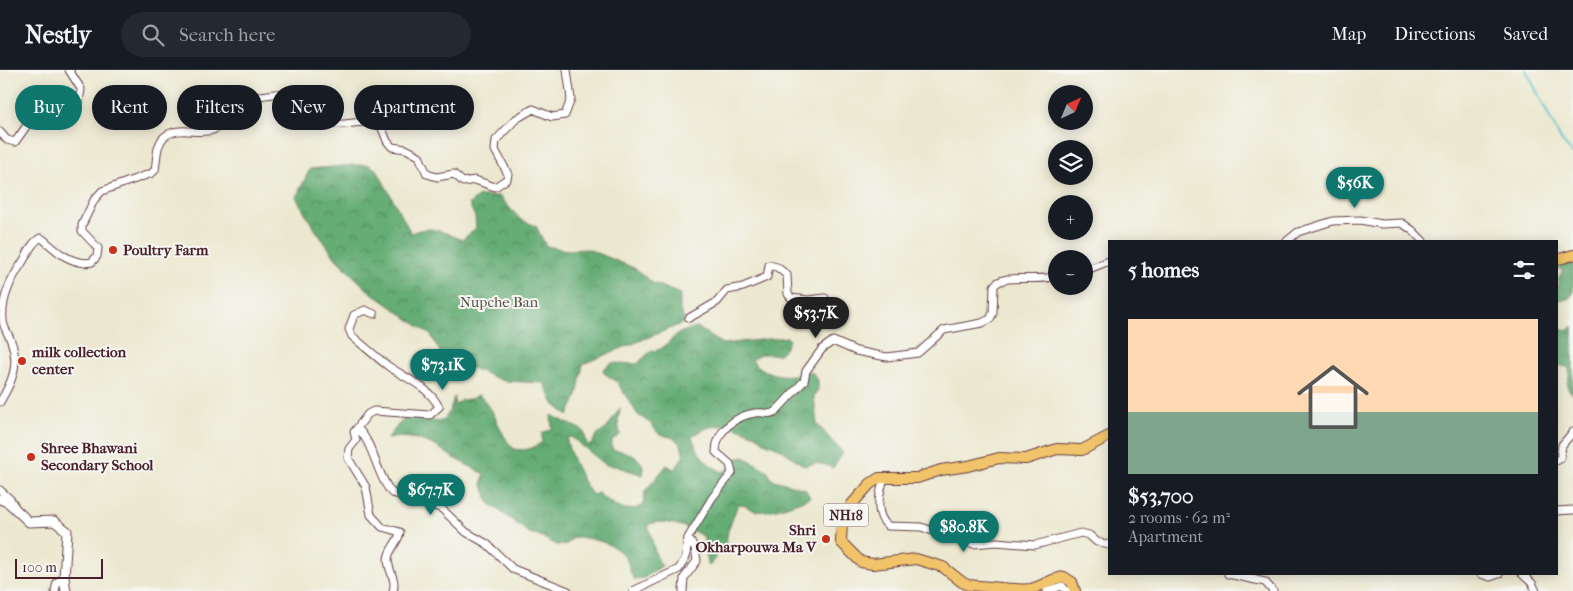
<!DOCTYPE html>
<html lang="en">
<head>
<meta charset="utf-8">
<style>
	:root { --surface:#171b24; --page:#242831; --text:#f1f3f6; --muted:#9ea1a6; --line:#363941; --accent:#0f766e }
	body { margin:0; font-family:"IM FELL French Canon",serif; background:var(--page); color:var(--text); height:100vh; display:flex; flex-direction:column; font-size:19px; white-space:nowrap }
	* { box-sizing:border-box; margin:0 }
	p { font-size:16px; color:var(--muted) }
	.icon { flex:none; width:28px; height:28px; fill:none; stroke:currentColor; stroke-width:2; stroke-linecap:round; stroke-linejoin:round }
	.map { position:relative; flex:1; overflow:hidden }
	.details { position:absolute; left:1108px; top:170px; width:450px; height:335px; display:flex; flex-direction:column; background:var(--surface); border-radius:0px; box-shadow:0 2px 12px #0003 }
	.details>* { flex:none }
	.hud { position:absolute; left:15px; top:15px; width:475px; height:45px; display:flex; gap:10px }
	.needle { width:32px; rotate:44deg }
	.buttons { position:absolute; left:1048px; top:15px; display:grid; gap:10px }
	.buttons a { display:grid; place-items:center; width:45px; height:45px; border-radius:50%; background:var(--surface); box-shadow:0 2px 12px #0003; font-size:25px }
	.scale { position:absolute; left:15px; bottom:12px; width:88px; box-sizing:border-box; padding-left:5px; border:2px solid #4a1f2b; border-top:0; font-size:14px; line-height:18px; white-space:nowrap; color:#4a1f2b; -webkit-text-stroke:4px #f6f6f2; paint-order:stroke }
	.price { position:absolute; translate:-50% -42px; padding:0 11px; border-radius:18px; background:var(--accent); color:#fff; font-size:16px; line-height:32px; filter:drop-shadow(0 1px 2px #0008) }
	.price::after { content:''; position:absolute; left:50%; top:30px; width:15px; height:11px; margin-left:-8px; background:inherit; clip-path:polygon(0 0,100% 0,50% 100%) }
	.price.on { background:#222; color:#fff }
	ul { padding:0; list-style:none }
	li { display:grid; align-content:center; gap:10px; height:265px; padding:0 20px }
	li span { display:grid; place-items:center; height:155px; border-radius:0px; color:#555 }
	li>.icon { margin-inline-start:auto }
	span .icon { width:90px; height:90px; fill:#fffc; stroke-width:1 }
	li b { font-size:21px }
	h2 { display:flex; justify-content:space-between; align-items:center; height:60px; padding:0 20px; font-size:21px }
	.tag { padding:0 18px; border-radius:22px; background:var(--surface); box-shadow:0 2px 12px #0003; font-size:18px; line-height:45px }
	.tag.on { background:var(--accent); color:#fff }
	header { display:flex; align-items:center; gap:30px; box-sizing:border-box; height:70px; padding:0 25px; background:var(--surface); border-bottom:1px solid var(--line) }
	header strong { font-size:24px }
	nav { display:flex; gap:28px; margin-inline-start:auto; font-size:18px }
	.search { width:350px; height:45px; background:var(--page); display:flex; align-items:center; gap:12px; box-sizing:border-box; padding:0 18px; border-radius:28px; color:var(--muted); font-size:19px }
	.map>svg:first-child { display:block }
	.forest { fill:url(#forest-crowns); stroke:#586650 }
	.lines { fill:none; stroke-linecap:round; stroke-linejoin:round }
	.stream { stroke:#53c0ca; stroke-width:2 }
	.minor-casing { stroke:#623d44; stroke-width:9 }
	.tertiary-casing { stroke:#623d44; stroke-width:11 }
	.primary-casing { stroke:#623d44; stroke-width:12 }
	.minor { stroke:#fff; stroke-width:7 }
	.tertiary { stroke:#fff; stroke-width:9 }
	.primary { stroke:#f1c36a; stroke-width:10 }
	.poi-dot { fill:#c8321e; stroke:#f6f6f2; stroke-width:2 }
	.labels { text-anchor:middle; stroke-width:4; stroke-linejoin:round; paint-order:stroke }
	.shield { fill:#f6f6f2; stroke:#7e6067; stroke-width:1 }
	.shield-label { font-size:14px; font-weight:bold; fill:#4a1f2b }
	.poi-label { font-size:15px; font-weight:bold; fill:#4a1f2b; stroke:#f6f6f2; text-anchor:start }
	.park-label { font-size:15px; fill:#595247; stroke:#f6f6f2 }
</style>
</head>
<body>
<header>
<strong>Nestly</strong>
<div class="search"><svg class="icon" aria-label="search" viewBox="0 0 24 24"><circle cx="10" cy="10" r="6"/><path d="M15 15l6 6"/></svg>Search here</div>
<nav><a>Map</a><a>Directions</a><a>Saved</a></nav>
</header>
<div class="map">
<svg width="1573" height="521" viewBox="0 0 1573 521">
	<defs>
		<pattern id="forest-crowns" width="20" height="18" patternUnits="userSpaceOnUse" patternTransform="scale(1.25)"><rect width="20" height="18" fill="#65ac74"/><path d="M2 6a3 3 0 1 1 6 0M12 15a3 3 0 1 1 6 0" fill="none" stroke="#558b5f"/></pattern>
	</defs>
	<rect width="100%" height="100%" fill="#f6f6f2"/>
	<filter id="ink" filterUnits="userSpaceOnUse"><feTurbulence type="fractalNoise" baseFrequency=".02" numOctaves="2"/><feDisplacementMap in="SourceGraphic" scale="10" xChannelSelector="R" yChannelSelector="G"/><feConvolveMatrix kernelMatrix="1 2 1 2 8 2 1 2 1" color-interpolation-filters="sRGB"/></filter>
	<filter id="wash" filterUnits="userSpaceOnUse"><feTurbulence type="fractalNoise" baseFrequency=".0096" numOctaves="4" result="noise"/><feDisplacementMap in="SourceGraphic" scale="20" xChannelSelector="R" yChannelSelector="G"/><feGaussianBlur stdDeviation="1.12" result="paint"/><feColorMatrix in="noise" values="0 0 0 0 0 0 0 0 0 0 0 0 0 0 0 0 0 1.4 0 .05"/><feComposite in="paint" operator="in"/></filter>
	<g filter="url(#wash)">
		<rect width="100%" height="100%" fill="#ece8d0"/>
		<path class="forest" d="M 354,95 L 369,95 L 377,100 L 411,163 C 431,154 443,162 462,170 L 476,158 L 475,147 L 469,134 L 479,126 L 499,126 L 521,150 L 536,156 L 546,176 L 567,180 L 588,179 L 634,198 L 653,213 L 680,224 L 680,241 L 686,252 L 583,294 L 577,326 L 568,346 L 554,334 L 544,313 L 504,311 L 442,286 L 431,265 L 369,221 L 337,190 L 312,155 L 296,127 L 310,99 Z
			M 1573,187 L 1573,224 L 1568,229 L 1556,230 L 1559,208 L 1563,201 L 1556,197 L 1564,190 Z
			M 1573,256 L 1573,324 C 1561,315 1571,311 1569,298 L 1556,294 L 1556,259 L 1570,260 Z
			M 697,257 L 722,274 L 787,267 L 789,270 L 785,279 L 778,285 C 767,283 760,283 752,290 C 767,308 790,308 811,301 L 818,310 L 818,319 L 814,327 L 817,354 L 843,383 L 833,398 C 822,393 816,392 804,396 L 781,379 L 764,372 L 756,365 L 729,355 L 709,357 L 692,366 C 696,382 707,396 723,402 L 731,398 L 735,389 L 744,387 L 768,401 L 771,409 L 805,419 L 810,427 C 800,432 768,444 756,441 C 750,440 747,435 738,434 L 728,461 L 726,473 L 709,496 L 704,477 L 704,467 C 690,458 663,447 648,455 C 653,469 653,484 662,496 L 644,508 L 634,509 C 629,502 630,497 627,491 C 618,473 592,468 574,467 L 567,474 L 557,475 L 538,465 L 529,463 L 489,433 L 482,413 L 484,404 C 473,397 459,392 449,385 C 431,371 410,364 387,369 C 392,363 401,349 408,347 C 431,340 442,372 454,327 L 455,336 L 461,330 L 470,329 L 479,325 C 498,341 497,362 514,379 C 526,381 532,379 542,372 L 542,363 L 552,359 L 551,345 L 584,361 L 587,375 L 591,375 L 596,366 L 607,358 L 620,338 L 618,351 L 620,365 L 612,370 L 612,380 C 625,380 648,388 643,405 L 615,396 L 606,395 L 571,367 L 567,368 C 566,378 585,418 593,425 L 598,423 C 612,434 626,446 643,435 L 645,421 L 667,395 L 675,400 L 684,385 L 681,375 L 674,368 L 659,364 L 650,353 L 638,345 L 617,312 L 604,303 L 603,299 L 612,293 L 637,294 L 651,281 C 665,281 668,270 678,264 C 683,261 691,259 697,257 Z"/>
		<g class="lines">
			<path class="stream" d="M 1526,0 L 1561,70 L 1573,84"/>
		</g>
	</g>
	<g filter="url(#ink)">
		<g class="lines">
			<g class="minor-casing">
				<path id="minor" d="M 0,62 L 7,70 L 15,72 L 28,54 L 41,45 L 79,32 L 81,19 L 69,0
					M 1287,171 L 1298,162 L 1333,151 L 1360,150 L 1382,154 L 1402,153 L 1412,160 L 1423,171
					M 1084,201 L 1109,191
					M 689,248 L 717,232 L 727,220 L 743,217 L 767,207 L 769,195 L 777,197 L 787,205 L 788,224 L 791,228 L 808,230 L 825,228
					M 0,332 C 12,312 20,295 11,271 C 9,264 3,258 3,250 C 1,230 11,209 22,193 C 28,184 30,174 40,168 L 43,169 C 56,181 73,196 92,192 L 97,186 L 98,178 L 82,161 L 82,155 L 94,130 L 102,121 L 152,103 L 155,100 C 157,89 156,75 164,67 C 177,55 197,65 213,60 C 227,55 228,42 239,33 C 249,25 293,21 306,24 C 311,25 315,29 319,33 L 320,44 L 326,53 C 344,58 366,47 381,56 L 387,71 L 392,77 L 406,79 L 419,86 L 427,104 L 437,107 L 454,104 L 463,112 L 475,110 L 495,117 L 507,109 L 508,104 L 495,80 L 496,70 L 516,49 L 533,39 L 552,47 L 565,45 L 571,29 L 567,0
					M 357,358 L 368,344 L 374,341 L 430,345 L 439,337 C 428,316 407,309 388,296 C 376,287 364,276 352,266 L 349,259 L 354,245 L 365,240 L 374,244
					M 1556,391 L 1560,389 L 1562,375 L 1573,362
					M 884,408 C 880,423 873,444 888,456 L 921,457 L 973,474 L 996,472 L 1035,475 L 1081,463 L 1089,465 L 1097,472 L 1109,475
					M 0,420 L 10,429 L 15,437
					M 1556,441 L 1573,440
					M 687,474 L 688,468 L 712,428 L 732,403 L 730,394 L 716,382 C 716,361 735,346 755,343 C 763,341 770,347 777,340 L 804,311 L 806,301 L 822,279 L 833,271 L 856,281 L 887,287 L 918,283 L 944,260 L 982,253 L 990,249 L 993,243 L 994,216 C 1004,202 1038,213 1056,206
					M 1228,504 L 1265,512 L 1273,521
					M 1481,504 L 1490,507 L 1499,504
					M 1522,504 L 1532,513 L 1536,521
					M 55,521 L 57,512 L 64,509
					M 393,521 C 397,509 388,501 388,489 C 389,478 399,472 400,462 L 382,457 L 371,445 L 366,417 L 348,388 L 349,379 L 356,370 L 354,362 L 357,358 C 373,371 377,407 392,423 L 418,429 L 442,439 L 466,462 L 487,474 L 513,499 L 568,521
					M 633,521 L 679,499 L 686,487 L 687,474 L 691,472 L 695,478 L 697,491 L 684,508 L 683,521
					M 1047,521 L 1062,516 L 1067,521"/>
			</g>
			<g class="tertiary-casing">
				<path id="tertiary" d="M 0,429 L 9,433 L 29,452 L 54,451 L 67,461 L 64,509 L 66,521"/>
			</g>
			<g class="primary-casing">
				<path id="primary" d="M 1556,190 L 1573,185
					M 1075,521 L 1072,512 L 1064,507 C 1052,508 1043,516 1031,519 C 1016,521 985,516 968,515 L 962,512 L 943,497 L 916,489 L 873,494 L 861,492 L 841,472 L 842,453 L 852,434 L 870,414 L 879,408 L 917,408 L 941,400 L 968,396 L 999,388 L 1026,389 L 1057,379 L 1082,380 L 1109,366"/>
			</g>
			<use href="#minor" class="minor"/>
			<use href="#tertiary" class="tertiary"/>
			<use href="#primary" class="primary"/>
		</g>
	</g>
	<g class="poi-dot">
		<circle cx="113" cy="180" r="5"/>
		<circle cx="22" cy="291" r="5"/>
		<circle cx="31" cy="387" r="5"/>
		<circle cx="826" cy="469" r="5"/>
	</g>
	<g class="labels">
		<rect class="shield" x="823.5" y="433.5" width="45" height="23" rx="4"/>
		<g class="shield-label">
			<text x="846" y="450">NH18</text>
		</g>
		<g class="poi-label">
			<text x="123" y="185">Poultry Farm</text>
			<text x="32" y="287">milk collection<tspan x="32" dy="17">center</tspan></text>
			<text x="41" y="383">Shree Bhawani<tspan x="41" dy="17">Secondary School</tspan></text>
			<text x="816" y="465" text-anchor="end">Shri<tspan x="816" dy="17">Okharpouwa Ma V</tspan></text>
		</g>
		<g class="park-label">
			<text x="499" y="237">Nupche Ban</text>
		</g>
	</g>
</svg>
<div class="buttons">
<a><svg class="needle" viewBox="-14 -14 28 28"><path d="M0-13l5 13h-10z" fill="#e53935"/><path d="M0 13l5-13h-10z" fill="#9ea1a6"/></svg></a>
<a><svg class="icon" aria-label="layers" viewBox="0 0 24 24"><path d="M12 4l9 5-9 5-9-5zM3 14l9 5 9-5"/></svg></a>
<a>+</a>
<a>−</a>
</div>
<div class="scale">100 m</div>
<b class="price" style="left:1355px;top:139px">$56K</b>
<b class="price on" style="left:816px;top:269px">$53.7K</b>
<b class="price" style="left:443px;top:321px">$73.1K</b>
<b class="price" style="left:431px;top:446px">$67.7K</b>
<b class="price" style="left:964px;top:483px">$80.8K</b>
<div class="hud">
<a class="tag on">Buy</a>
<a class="tag">Rent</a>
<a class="tag">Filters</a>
<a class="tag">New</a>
<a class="tag">Apartment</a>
</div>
<section class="details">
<h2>5 homes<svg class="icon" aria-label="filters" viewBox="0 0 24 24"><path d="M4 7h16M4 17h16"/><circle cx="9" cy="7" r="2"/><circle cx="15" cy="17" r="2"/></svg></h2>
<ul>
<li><span style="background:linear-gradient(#ffd9b3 60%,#7fa58c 0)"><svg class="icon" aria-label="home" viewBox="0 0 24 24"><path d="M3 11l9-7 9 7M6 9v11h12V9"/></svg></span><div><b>$53,700</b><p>2 rooms · 62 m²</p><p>Apartment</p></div></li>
</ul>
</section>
</div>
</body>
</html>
